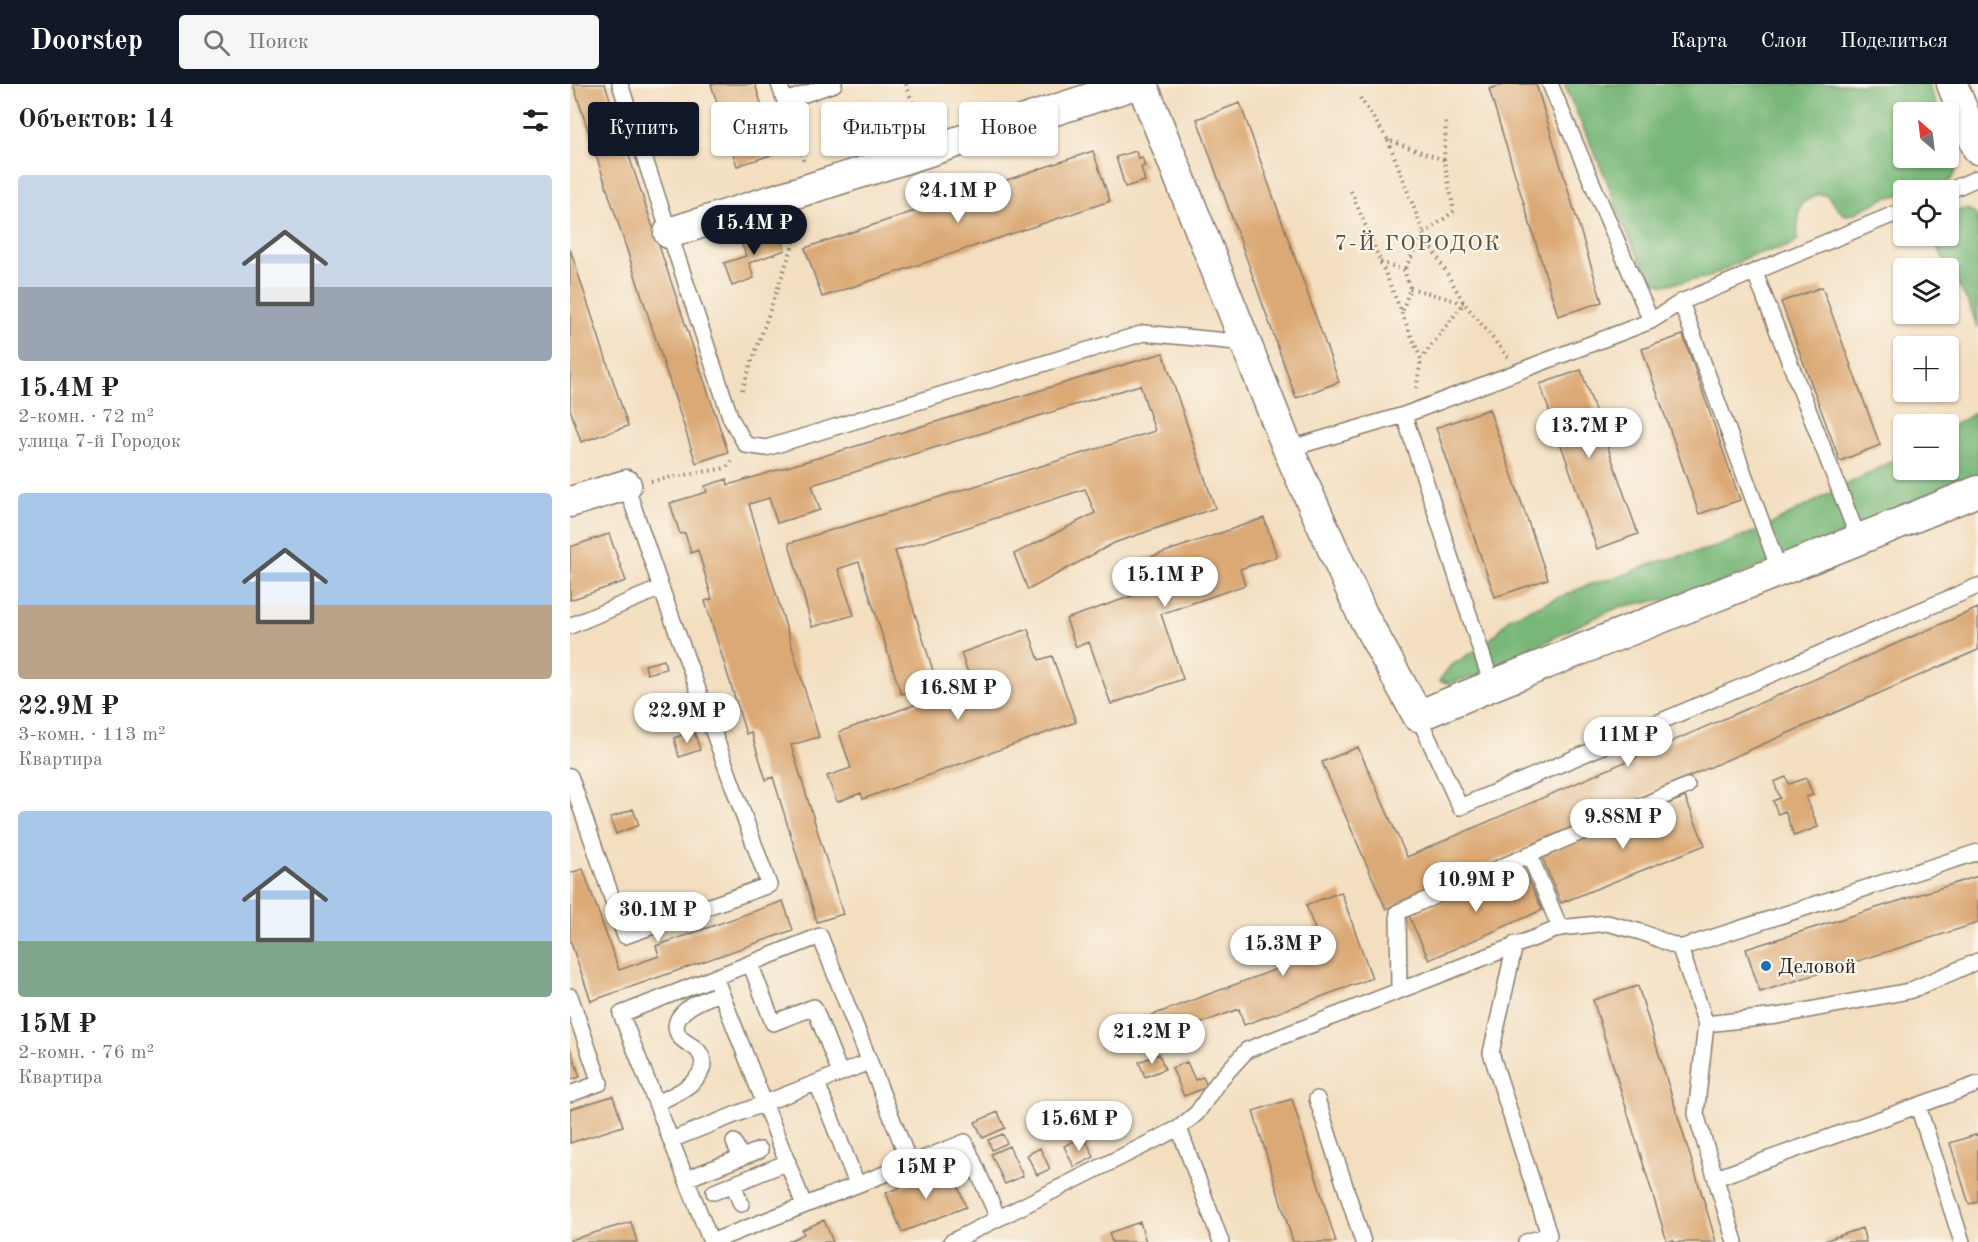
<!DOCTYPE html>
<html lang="ru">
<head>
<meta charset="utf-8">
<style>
	:root { --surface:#fff; --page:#f6f6f6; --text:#202124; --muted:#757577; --accent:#111827 }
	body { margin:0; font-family:"Old Standard TT",serif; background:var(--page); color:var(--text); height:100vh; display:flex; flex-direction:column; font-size:22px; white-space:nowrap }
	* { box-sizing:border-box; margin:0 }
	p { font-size:20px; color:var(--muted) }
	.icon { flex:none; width:33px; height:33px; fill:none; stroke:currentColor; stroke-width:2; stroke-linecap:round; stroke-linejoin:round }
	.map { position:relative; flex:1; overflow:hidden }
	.details { display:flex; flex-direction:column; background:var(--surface); width:570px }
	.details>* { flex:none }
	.guide { position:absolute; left:18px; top:18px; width:570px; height:54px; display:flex; gap:12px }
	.needle { width:39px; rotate:332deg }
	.fabs { position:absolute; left:1323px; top:18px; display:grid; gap:12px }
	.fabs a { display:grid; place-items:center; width:66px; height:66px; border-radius:6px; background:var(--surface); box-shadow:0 2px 4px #0004; font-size:30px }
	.price { position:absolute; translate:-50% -51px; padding:0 14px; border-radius:21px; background:#fff; color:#222; font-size:20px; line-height:39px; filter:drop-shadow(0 2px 3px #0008) }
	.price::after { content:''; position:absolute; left:50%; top:36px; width:18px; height:14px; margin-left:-9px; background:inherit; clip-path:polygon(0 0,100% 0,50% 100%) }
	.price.selected { background:var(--accent); color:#fff }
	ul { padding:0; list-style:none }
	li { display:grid; align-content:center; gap:12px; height:318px; padding:0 18px }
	li span { display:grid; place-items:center; height:186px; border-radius:6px; color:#555 }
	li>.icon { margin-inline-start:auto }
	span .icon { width:108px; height:108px; fill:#fffc; stroke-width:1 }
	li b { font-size:26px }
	h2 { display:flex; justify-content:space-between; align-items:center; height:72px; padding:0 18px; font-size:26px }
	.tag { padding:0 21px; border-radius:6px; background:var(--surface); box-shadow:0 2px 4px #0004; font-size:21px; line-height:54px }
	.tag.selected { background:var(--accent); color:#fff }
	header { display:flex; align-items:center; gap:36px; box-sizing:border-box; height:84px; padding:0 30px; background:var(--accent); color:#fff }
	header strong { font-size:28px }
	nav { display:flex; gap:33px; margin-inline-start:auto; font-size:21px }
	.search { width:420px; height:54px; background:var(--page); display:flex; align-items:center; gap:15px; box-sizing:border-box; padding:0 21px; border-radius:6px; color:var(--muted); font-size:22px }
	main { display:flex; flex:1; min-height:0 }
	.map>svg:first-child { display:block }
	.forest { fill:#78b778; stroke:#4a6a4a; stroke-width:1.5 }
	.building { fill:#dba975 }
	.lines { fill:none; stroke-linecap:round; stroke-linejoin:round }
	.service-casing { stroke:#887d6e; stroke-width:18 }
	.minor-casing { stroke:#887d6e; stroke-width:33 }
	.path { stroke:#887d6e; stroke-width:4; stroke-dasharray:1.5 4.5; stroke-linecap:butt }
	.service { stroke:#fff; stroke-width:15 }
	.minor { stroke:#fff; stroke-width:30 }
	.poi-dot { fill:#1f6fb2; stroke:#fbf7ec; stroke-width:2 }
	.labels { text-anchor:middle; stroke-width:4.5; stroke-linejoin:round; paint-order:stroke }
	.poi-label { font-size:21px; fill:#1c1c1c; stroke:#fbf7ec; text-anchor:start }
	.neighbourhood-label { font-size:22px; letter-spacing:1.5px; fill:#5f4d3b; stroke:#fbf7ec }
</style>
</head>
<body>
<header>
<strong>Doorstep</strong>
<div class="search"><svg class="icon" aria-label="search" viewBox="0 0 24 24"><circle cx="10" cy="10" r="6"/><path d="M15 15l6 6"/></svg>Поиск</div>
<nav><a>Карта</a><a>Слои</a><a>Поделиться</a></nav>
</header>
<main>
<section class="details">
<h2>Объектов: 14<svg class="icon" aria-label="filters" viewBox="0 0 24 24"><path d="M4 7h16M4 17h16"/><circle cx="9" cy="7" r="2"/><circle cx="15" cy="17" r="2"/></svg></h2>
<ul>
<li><span style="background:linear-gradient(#c9d6e8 60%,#9aa5b1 0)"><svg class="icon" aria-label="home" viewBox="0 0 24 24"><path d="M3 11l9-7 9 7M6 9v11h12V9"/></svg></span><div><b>15.4M ₽</b><p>2-комн. · 72 m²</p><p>улица 7-й Городок</p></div></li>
<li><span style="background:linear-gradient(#a9c7e8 60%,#b9a48a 0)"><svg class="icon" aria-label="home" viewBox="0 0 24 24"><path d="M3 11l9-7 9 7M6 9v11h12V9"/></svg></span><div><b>22.9M ₽</b><p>3-комн. · 113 m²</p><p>Квартира</p></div></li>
<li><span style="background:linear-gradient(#a9c7e8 70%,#7fa58c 0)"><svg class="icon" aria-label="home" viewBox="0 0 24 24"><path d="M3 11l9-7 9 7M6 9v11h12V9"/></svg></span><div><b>15M ₽</b><p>2-комн. · 76 m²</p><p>Квартира</p></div></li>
</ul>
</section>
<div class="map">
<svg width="1408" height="1158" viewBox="0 0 1408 1158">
	<rect width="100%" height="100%" fill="#fbf7ec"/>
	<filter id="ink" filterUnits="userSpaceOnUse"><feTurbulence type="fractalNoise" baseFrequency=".0167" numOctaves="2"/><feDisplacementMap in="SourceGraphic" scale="12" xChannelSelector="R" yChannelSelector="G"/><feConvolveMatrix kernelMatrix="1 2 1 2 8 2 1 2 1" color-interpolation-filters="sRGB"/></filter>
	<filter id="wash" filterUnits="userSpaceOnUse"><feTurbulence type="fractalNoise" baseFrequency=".008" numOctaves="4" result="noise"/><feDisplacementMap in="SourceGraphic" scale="24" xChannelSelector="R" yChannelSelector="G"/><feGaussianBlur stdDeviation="1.35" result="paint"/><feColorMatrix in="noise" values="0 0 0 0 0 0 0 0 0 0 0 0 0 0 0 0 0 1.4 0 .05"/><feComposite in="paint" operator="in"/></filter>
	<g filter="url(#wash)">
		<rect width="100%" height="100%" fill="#f3dec0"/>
		<path class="forest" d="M 994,0 L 1358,0 L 1369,28 L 1334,28 L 1334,74 L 1378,74 L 1379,56 C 1381,63 1386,71 1386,79 C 1388,107 1353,106 1334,106 L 1333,110 L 1315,114 L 1283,130 L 1275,131 L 1268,125 L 1257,111 L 1248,110 L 1232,119 L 1229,128 L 1227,157 L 1220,162 L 1182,171 L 1140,193 L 1094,201 L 1086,198 L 1074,183 L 1053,142 L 1037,97 Z
			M 1397,125 L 1405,130 L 1408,135 L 1408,244 L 1399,220 L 1361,152 L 1378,152 L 1379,127 Z
			M 1408,327 L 1408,395 L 1120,511 L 1049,523 L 1015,538 L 909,592 L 878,599 L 869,597 L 880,582 L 913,562 L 927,549 L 939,534 L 1021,500 L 1051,492 L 1087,478 L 1146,463 L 1194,444 L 1333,371 L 1334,386 L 1378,386 L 1379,344 Z"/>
		<g id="blocks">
			<path class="building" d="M 3,0 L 35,0 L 158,368 L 126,379 Z
				M 141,0 L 185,0 L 207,69 L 167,82 Z
				M 936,0 L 966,0 L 1032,218 L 988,232 L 919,5 Z
				M 670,19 L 769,298 L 726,314 L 627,35 Z
				M 523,67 L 540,117 L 252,213 L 235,164 Z
				M 566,67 L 568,75 L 572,73 L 575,82 L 571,83 L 575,97 L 555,103 L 546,73 Z
				M 207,145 L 215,166 L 179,179 L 184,194 L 162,202 L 154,179 L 176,172 L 171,158 Z
				M 0,165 L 58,342 L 11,358 L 0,325 Z
				M 1252,203 L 1310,361 L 1270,377 L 1211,218 Z
				M 1113,251 L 1170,416 L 1129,430 L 1072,265 Z
				M 593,269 L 645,424 L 544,459 L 458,506 L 444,470 L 525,429 L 515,405 L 325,467 L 367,599 L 331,610 L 289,478 L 268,485 L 284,531 L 242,543 L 219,459 L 585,347 L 570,301 L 242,401 L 250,426 L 207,439 L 199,414 L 179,420 L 249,653 L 221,661 L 273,830 L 247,838 L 203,693 L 196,696 L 181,648 L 176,650 L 135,517 L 142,515 L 128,466 L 121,469 L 115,449 L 110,450 L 100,419 L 137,408 L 135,402 L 157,395 L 158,401 Z
				M 1011,286 L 1068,450 L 1027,465 L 970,300 Z
				M 919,325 L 978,495 L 925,513 L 866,344 Z
				M 694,434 L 707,473 L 670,485 L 675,501 L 591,530 L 613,595 L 541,620 L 519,558 L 506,563 L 496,535 L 582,505 L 572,476 Z
				M 39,450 L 56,497 L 0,516 L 0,463 Z
				M 1408,524 L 1408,566 L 816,825 L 752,678 L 788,663 L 837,773 Z
				M 458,545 L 469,576 L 482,572 L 506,638 L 293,715 L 291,709 L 267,718 L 257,692 L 281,684 L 269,648 L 402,600 L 391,569 Z
				M 94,576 L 96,585 L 77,590 L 75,581 Z
				M 124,647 L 130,666 L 109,673 L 104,654 Z
				M 1216,693 L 1219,700 L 1236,694 L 1243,711 L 1236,713 L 1248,743 L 1224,752 L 1215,727 L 1208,730 L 1203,717 L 1210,714 L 1204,698 Z
				M 1115,713 L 1135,761 L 991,819 L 971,771 Z
				M 63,725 L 69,741 L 46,750 L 40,734 Z
				M 952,781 L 972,826 L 859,876 L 839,832 Z
				M 13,785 L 49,886 L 89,872 L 86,862 L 213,817 L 223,846 L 21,917 L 0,856 L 0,789 Z
				M 1408,792 L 1408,839 L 1190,908 L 1176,865 Z
				M 771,808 L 802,894 L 674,941 L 669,925 L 585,956 L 577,933 L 753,868 L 736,821 Z
				M 1068,902 L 1137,1127 L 1146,1158 L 1104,1158 L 1103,1156 L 1097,1158 L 1092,1141 L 1023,916 Z
				M 0,964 L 10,993 L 0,996 Z
				M 589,970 L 595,985 L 575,993 L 569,978 Z
				M 617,978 L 625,996 L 633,993 L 637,1003 L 614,1012 L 602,984 Z
				M 43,1012 L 53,1042 L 0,1059 L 0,1025 Z
				M 722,1015 L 766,1158 L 723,1158 L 683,1027 Z
				M 428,1028 L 435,1044 L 413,1054 L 405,1038 Z
				M 433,1050 L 437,1059 L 422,1066 L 418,1056 Z
				M 1408,1050 L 1408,1118 L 1399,1120 L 1380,1059 Z
				M 514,1052 L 524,1073 L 504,1083 L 494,1062 Z
				M 439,1062 L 453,1092 L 435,1100 L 421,1070 Z
				M 470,1064 L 480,1085 L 467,1091 L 457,1071 Z
				M 381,1084 L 396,1123 L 332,1148 L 316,1109 Z
				M 254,1136 L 263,1158 L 217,1158 L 234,1150 L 232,1146 Z
				M 61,1138 L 67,1158 L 0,1158 L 0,1156 Z
				M 570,1138 L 576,1158 L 542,1158 L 539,1149 Z
				M 1292,1144 L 1296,1158 L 1251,1158 Z"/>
		</g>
	</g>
	<g filter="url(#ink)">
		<use href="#blocks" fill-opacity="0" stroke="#887d6e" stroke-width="1.5"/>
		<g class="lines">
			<g class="service-casing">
				<path id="service" d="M 50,0 L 161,335 L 176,361 L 196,364 L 574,249 L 677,259
					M 209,0 L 215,17 L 264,0
					M 980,0 L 1081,237
					M 1378,107 L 1408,94
					M 1185,189 L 1289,456
					M 1111,218 L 1210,488
					M 718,365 L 834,331
					M 0,542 L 91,504
					M 922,601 L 834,331 L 1081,237 L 1111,218 L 1334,126
					M 848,632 L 890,723 L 1408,502
					M 0,692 L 55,852 L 199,801 L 91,504 L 56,401
					M 959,770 L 990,844
					M 250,852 L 340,1080 L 141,1158 L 51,930 Z
					M 945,860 L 921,969 L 979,1151 L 956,1158
					M 1110,864 L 1408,768
					M 180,879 L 203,939 L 244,923 L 270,989
					M 145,893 L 234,1121
					M 829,905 L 828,828 L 1117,702
					M 0,912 L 30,999 L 0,1010
					M 1136,940 L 1207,932 L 1339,907 L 1408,877
					M 247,999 L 287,1100
					M 747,1015 L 793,1158
					M 86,1019 C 103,1012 146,993 129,968 C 123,960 112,959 108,950 C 97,928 136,914 151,909
					M 1348,1022 L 1392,1158
					M 609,1044 L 627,1029 L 648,998 L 677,966 L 990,844 L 1037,839 L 1071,848 L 1110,864 L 1136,940 L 1126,1030 L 1165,1158
					M 101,1056 L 299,978
					M 164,1058 L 171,1074
					M 340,1080 L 395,1058 L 428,1134
					M 1146,1094 L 1408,1000
					M 116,1095 L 190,1066
					M 163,1100 L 171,1120
					M 144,1108 L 218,1078
					M 381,1158 L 609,1044 L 651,1158"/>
			</g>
			<g class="minor-casing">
				<path id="minor" d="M 572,0 L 718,365 L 792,530 L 848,632 C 1034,554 1222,484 1408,407
					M 1382,0 L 1408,65
					M 99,149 L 359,67 L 565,0
					M 0,418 L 56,401"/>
			</g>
			<path class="path" d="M 336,0 L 350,42
				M 790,14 L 818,56 L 874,76 L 884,127 L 854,150 L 894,219 L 938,273
				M 221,35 L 234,79
				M 818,56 L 854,150 L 834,186
				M 874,76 L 876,35
				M 781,107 L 851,275 L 846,306
				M 810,178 L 834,186 L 840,204 L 832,228
				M 840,204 L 894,219 L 851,275
				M 172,306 L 232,135
				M 81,397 L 156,384 L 164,375"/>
			<use href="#service" class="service"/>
			<use href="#minor" class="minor"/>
		</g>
	</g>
	<circle class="poi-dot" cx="1196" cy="882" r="6"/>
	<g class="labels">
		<g class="poi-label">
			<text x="1208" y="889">Деловой</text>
		</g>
		<g class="neighbourhood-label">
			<text x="848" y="166">7-Й ГОРОДОК</text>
		</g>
	</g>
</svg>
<div class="fabs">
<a><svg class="needle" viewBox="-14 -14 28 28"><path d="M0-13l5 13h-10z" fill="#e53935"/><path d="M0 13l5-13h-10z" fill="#757577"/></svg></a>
<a><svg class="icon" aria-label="locate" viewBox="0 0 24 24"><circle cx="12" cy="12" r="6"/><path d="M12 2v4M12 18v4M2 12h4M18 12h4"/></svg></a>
<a><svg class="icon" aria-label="layers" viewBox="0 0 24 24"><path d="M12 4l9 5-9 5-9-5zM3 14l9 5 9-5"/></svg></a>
<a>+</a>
<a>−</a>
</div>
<b class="price" style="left:388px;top:140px">24.1M ₽</b>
<b class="price selected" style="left:184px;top:172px">15.4M ₽</b>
<b class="price" style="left:1019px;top:375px">13.7M ₽</b>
<b class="price" style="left:595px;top:524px">15.1M ₽</b>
<b class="price" style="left:388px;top:637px">16.8M ₽</b>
<b class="price" style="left:117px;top:660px">22.9M ₽</b>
<b class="price" style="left:1058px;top:684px">11M ₽</b>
<b class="price" style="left:1053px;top:766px">9.88M ₽</b>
<b class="price" style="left:906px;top:829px">10.9M ₽</b>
<b class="price" style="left:88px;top:859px">30.1M ₽</b>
<b class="price" style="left:713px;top:893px">15.3M ₽</b>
<b class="price" style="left:582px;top:981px">21.2M ₽</b>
<b class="price" style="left:509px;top:1068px">15.6M ₽</b>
<b class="price" style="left:356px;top:1116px">15M ₽</b>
<div class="guide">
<a class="tag selected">Купить</a>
<a class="tag">Снять</a>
<a class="tag">Фильтры</a>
<a class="tag">Новое</a>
</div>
</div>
</main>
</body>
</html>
